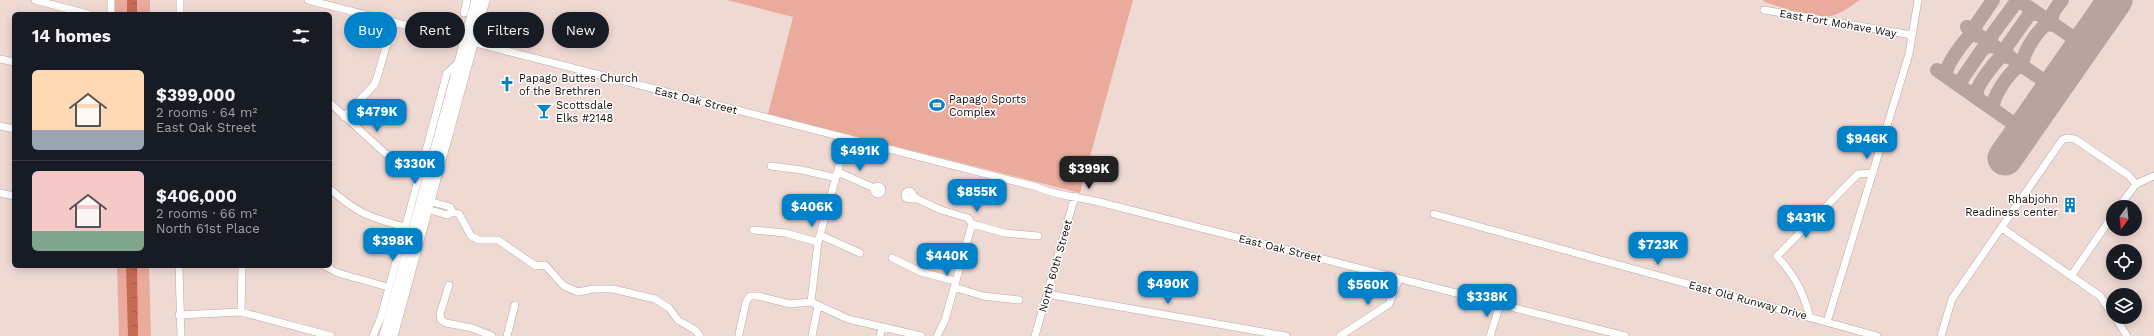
<!DOCTYPE html>
<html lang="en">
<head>
<meta charset="utf-8">
<style>
	:root { --surface:#171b24; --page:#242831; --text:#f1f3f6; --muted:#9ea1a6; --line:#363941; --accent:#0082ca }
	body { margin:0; font-family:"Work Sans",sans-serif; background:var(--page); color:var(--text); height:100vh; display:flex; flex-direction:column; font-size:15px; white-space:nowrap }
	* { box-sizing:border-box; margin:0 }
	p { font-size:13px; color:var(--muted) }
	.icon { flex:none; width:22px; height:22px; fill:none; stroke:currentColor; stroke-width:2; stroke-linecap:round; stroke-linejoin:round }
	.map { position:relative; flex:1; overflow:hidden }
	.panel { position:absolute; left:12px; top:12px; width:320px; height:256px; display:flex; flex-direction:column; background:var(--surface); border-radius:6px; box-shadow:0 2px 10px #0003 }
	.panel>* { flex:none }
	.guide { position:absolute; left:344px; top:12px; width:380px; height:36px; display:flex; gap:8px }
	.needle { width:26px; rotate:195deg }
	.tools { position:absolute; left:2106px; top:200px; display:grid; gap:8px }
	.tools a { display:grid; place-items:center; width:36px; height:36px; border-radius:50%; background:var(--surface); box-shadow:0 2px 10px #0003; font-size:20px }
	.price { position:absolute; translate:-50% -34px; padding:0 9px; border-radius:8px; background:var(--accent); color:#fff; font-size:13px; line-height:26px; filter:drop-shadow(0 1px 2px #0008) }
	.price::after { content:''; position:absolute; left:50%; top:24px; width:12px; height:9px; margin-left:-6px; background:inherit; clip-path:polygon(0 0,100% 0,50% 100%) }
	.price.selected { background:#222; color:#fff }
	ul { padding:0; list-style:none }
	li { display:flex; align-items:center; gap:12px; height:100px; padding:0 20px }
	li+li { border-top:1px solid var(--line) }
	li span { display:grid; place-items:center; flex:none; width:112px; height:80px; border-radius:6px; color:#555 }
	li>.icon { margin-inline-start:auto }
	span .icon { width:48px; height:48px; fill:#fffc; stroke-width:1 }
	li b { font-size:17px }
	h2 { display:flex; justify-content:space-between; align-items:center; height:48px; padding:0 20px; font-size:17px }
	.tag { padding:0 14px; border-radius:18px; background:var(--surface); box-shadow:0 2px 10px #0003; font-size:14px; line-height:36px }
	.tag.selected { background:var(--accent); color:#fff }
	.map>svg:first-child { display:block }
	.park { fill:#eaab9c }
	.water { fill:url(#water-ripples) }
	.lines { fill:none; stroke-linecap:round; stroke-linejoin:round }
	.taxiway { stroke:#b6a49f; stroke-width:14 }
	.runway { stroke:#b6a49f; stroke-width:35 }
	.minor-casing { stroke:#bca7a2; stroke-width:8 }
	.major-casing { stroke:#bca7a2; stroke-width:10 }
	.minor { stroke:#fff; stroke-width:7 }
	.major { stroke:#fff; stroke-width:9 }
	.labels { text-anchor:middle; stroke-width:3; stroke-linejoin:round; paint-order:stroke }
	.street-label { font-size:11px; fill:#120b09; stroke:#fff }
	.poi-label { font-size:11px; fill:#120b09; stroke:#fff; text-anchor:start }
</style>
</head>
<body>
<div class="map">
<svg width="2154" height="336" viewBox="0 0 2154 336">
	<defs>
		<pattern id="water-ripples" width="26" height="14" patternUnits="userSpaceOnUse"><rect width="26" height="14" fill="#c96a55"/><path d="M2 4q2-2 4 0t4 0M15 11q2-2 4 0t4 0" fill="none" stroke="#a25545"/></pattern>
	</defs>
	<rect width="100%" height="100%" fill="#efd9d3"/>
	<path class="park" d="M 111,0 L 150,0 L 150,14 L 111,14 Z
		M 727,0 L 1133,0 L 1080,193 L 768,114 L 793,17 Z
		M 1762,0 L 1860,0 C 1851,6 1841,14 1830,16 C 1820,18 1770,6 1762,0 Z
		M 117,266 L 149,266 L 151,336 L 119,336 Z"/>
	<path class="water" d="M 127,0 L 137,0 L 137,14 L 127,14 Z
		M 126,266 L 137,266 L 138,336 L 128,336 Z"/>
	<g class="lines">
		<path class="taxiway" d="M 2018,0 L 2084,45
			M 2108,0 L 2112,3
			M 2054,25 C 2048,16 2056,8 2062,0
			M 1967,27 L 2054,88
			M 1978,36 L 1975,31 L 1976,25 L 1993,0
			M 1993,46 L 1991,41 L 1992,35 L 2014,5 L 2017,2 L 2023,3
			M 2009,57 L 2006,52 L 2007,46 L 2029,15 L 2032,13 L 2038,14
			M 2024,67 C 2018,58 2038,30 2047,24 L 2054,25
			M 1937,70 L 2024,131
			M 1948,78 L 1946,74 C 1946,65 1964,40 1972,34 L 1978,36
			M 1964,89 L 1961,85 L 1962,79 L 1984,47 L 1993,46
			M 1979,99 C 1977,96 1976,94 1977,90 C 1980,82 1995,61 2002,56 L 2009,57
			M 1994,110 C 1989,100 2009,73 2018,67 L 2024,67"/>
		<path class="runway" d="M 2005,158 L 2115,0"/>
		<g class="minor-casing">
			<path id="minor" d="M 35,0 L 88,14
				M 111,0 L 111,14
				M 308,0 L 1037,187 C 1056,196 1079,197 1099,202 L 1625,336
				M 1764,10 L 1912,35
				M 464,13 L 467,0
				M 180,14 L 180,0
				M 0,59 L 14,62
				M 330,103 L 386,154 L 399,160 L 422,166
				M 344,117 L 374,85 L 377,78 L 393,22
				M 0,126 L 14,129
				M 771,166 L 802,170 L 836,178
				M 838,172 L 874,188
				M874 190a4 4 0 1 1 8 0a4 4 0 1 1-8 0Z
				M 330,189 C 358,214 369,217 405,227
				M905 195a4 4 0 1 1 8 0a4 4 0 1 1-8 0Z
				M 0,193 L 14,196
				M 913,197 L 941,210 L 968,218 L 972,224 L 1005,233 L 1038,236
				M 425,200 L 450,207 L 453,212
				M 2119,207 L 2136,184 L 2154,176
				M 424,208 L 447,215 L 453,212 L 459,214 L 471,236 L 479,240 L 498,240 L 536,266 L 545,265 L 564,286 L 578,292 L 593,289 L 613,289 L 655,299 L 669,308 L 678,320 L 695,330 L 700,336
				M 1434,214 L 1877,336
				M 2002,228 L 2100,296 L 2113,315
				M 753,230 L 785,233 L 818,242
				M 820,235 L 860,253
				M 892,258 L 921,272 L 955,281
				M 179,266 L 181,336
				M 325,266 L 338,273 L 388,287
				M 2071,276 L 2113,215
				M 449,285 L 440,314 L 441,320 L 446,323 L 472,328 L 492,336
				M 954,287 L 983,296 L 1019,300
				M 1047,294 L 1286,336
				M 811,302 L 818,242 L 841,159 L 844,144 L 847,139
				M 241,312 L 242,266
				M 179,315 L 241,312 L 331,336
				M 2115,317 L 2127,336
				M 1810,318 C 1803,290 1795,277 1777,256 L 1858,174 L 1873,173
				M 1827,322 L 1909,54 L 1918,0
				M 739,334 L 746,302 L 750,296 L 758,296 L 790,304 L 811,302 L 848,319 L 921,336
				M 373,336 L 381,317 L 447,73 L 460,61
				M 507,336 L 515,305
				M 812,336 L 818,306
				M 880,336 L 882,328
				M 937,336 L 945,320 L 972,224
				M 1035,336 L 1075,196
				M 1340,336 L 1389,304 L 1399,279
				M 1490,336 L 1500,304
				M 1941,336 L 1952,299 L 2062,140 L 2067,138 L 2075,139 L 2128,175 L 2136,184"/>
		</g>
		<g class="major-casing">
			<path id="major" d="M 384,336 L 476,0
				M 393,336 L 485,0"/>
		</g>
		<use href="#minor" class="minor"/>
		<use href="#major" class="major"/>
	</g>
	<defs>
		<g id="church-bare" transform="scale(1.2)"><path d="M-1.2-6h2.4v3.5h3.3v2.4h-3.3V6h-2.4V-.1h-3.3v-2.4h3.3Z" fill="#0082ca" stroke="#fff" stroke-width="2.5" paint-order="stroke"/></g>
		<g id="stadium-bare" transform="scale(1.2)"><path d="M0-5a6.5 5 0 1 0 0 10a6.5 5 0 1 0 0-10ZM-3.5-1.8h7v3.6h-7Z" fill="#0082ca" stroke="#fff" stroke-width="2.5" paint-order="stroke"/></g>
		<g id="bar-bare" transform="scale(1.2)"><path d="M-6-5H6L.8 .8V4.5H3.5V6h-7V4.5H-.8V.8Z" fill="#0082ca" stroke="#fff" stroke-width="2.5" paint-order="stroke"/></g>
		<g id="building-bare" transform="scale(1.2)"><path d="M-4-6H4V6H1V3H-1V6H-4ZM-2.5-4.3h1.7v1.8h-1.7ZM.8-4.3h1.7v1.8H.8ZM-2.5-1h1.7V.8h-1.7ZM.8-1h1.7V.8H.8Z" fill="#0082ca" stroke="#fff" stroke-width="2.5" paint-order="stroke"/></g>
	</defs>
	<g fill-rule="evenodd">
		<use href="#church-bare" x="507" y="84"/>
		<use href="#stadium-bare" x="937" y="105"/>
		<use href="#bar-bare" x="544" y="111"/>
		<use href="#building-bare" x="2070" y="205"/>
	</g>
	<g class="labels">
		<g class="street-label">
			<text transform="translate(1838 23) rotate(10)" y="4">East Fort Mohave Way</text>
			<text transform="translate(696 100) rotate(14)" y="4">East Oak Street</text>
			<text transform="translate(1280 248) rotate(14)" y="4">East Oak Street</text>
			<text transform="translate(1055 266) rotate(-74)" y="4">North 60th Street</text>
			<text transform="translate(1748 300) rotate(15)" y="4">East Old Runway Drive</text>
		</g>
		<g class="poi-label">
			<text x="519" y="82">Papago Buttes Church<tspan x="519" dy="13">of the Brethren</tspan></text>
			<text x="949" y="103">Papago Sports<tspan x="949" dy="13">Complex</tspan></text>
			<text x="556" y="109">Scottsdale<tspan x="556" dy="13">Elks #2148</tspan></text>
			<text x="2058" y="203" text-anchor="end">Rhabjohn<tspan x="2058" dy="13">Readiness center</tspan></text>
		</g>
	</g>
</svg>
<div class="tools">
<a><svg class="needle" viewBox="-14 -14 28 28"><path d="M0-13l5 13h-10z" fill="#e53935"/><path d="M0 13l5-13h-10z" fill="#9ea1a6"/></svg></a>
<a><svg class="icon" aria-label="locate" viewBox="0 0 24 24"><circle cx="12" cy="12" r="6"/><path d="M12 2v4M12 18v4M2 12h4M18 12h4"/></svg></a>
<a><svg class="icon" aria-label="layers" viewBox="0 0 24 24"><path d="M12 4l9 5-9 5-9-5zM3 14l9 5 9-5"/></svg></a>
</div>
<b class="price" style="left:377px;top:133px">$479K</b>
<b class="price" style="left:1867px;top:160px">$946K</b>
<b class="price" style="left:860px;top:172px">$491K</b>
<b class="price" style="left:415px;top:185px">$330K</b>
<b class="price selected" style="left:1089px;top:190px">$399K</b>
<b class="price" style="left:977px;top:213px">$855K</b>
<b class="price" style="left:812px;top:228px">$406K</b>
<b class="price" style="left:1806px;top:239px">$431K</b>
<b class="price" style="left:393px;top:262px">$398K</b>
<b class="price" style="left:1658px;top:266px">$723K</b>
<b class="price" style="left:947px;top:277px">$440K</b>
<b class="price" style="left:1168px;top:305px">$490K</b>
<b class="price" style="left:1368px;top:306px">$560K</b>
<b class="price" style="left:1487px;top:318px">$338K</b>
<div class="guide">
<a class="tag selected">Buy</a>
<a class="tag">Rent</a>
<a class="tag">Filters</a>
<a class="tag">New</a>
</div>
<section class="panel">
<h2>14 homes<svg class="icon" aria-label="filters" viewBox="0 0 24 24"><path d="M4 7h16M4 17h16"/><circle cx="9" cy="7" r="2"/><circle cx="15" cy="17" r="2"/></svg></h2>
<ul>
<li><span style="background:linear-gradient(#ffd9b3 75%,#9aa5b1 0)"><svg class="icon" aria-label="home" viewBox="0 0 24 24"><path d="M3 11l9-7 9 7M6 9v11h12V9"/></svg></span><div><b>$399,000</b><p>2 rooms · 64 m²</p><p>East Oak Street</p></div></li>
<li><span style="background:linear-gradient(#f6c9c9 75%,#7fa58c 0)"><svg class="icon" aria-label="home" viewBox="0 0 24 24"><path d="M3 11l9-7 9 7M6 9v11h12V9"/></svg></span><div><b>$406,000</b><p>2 rooms · 66 m²</p><p>North 61st Place</p></div></li>
</ul>
</section>
</div>
</body>
</html>
